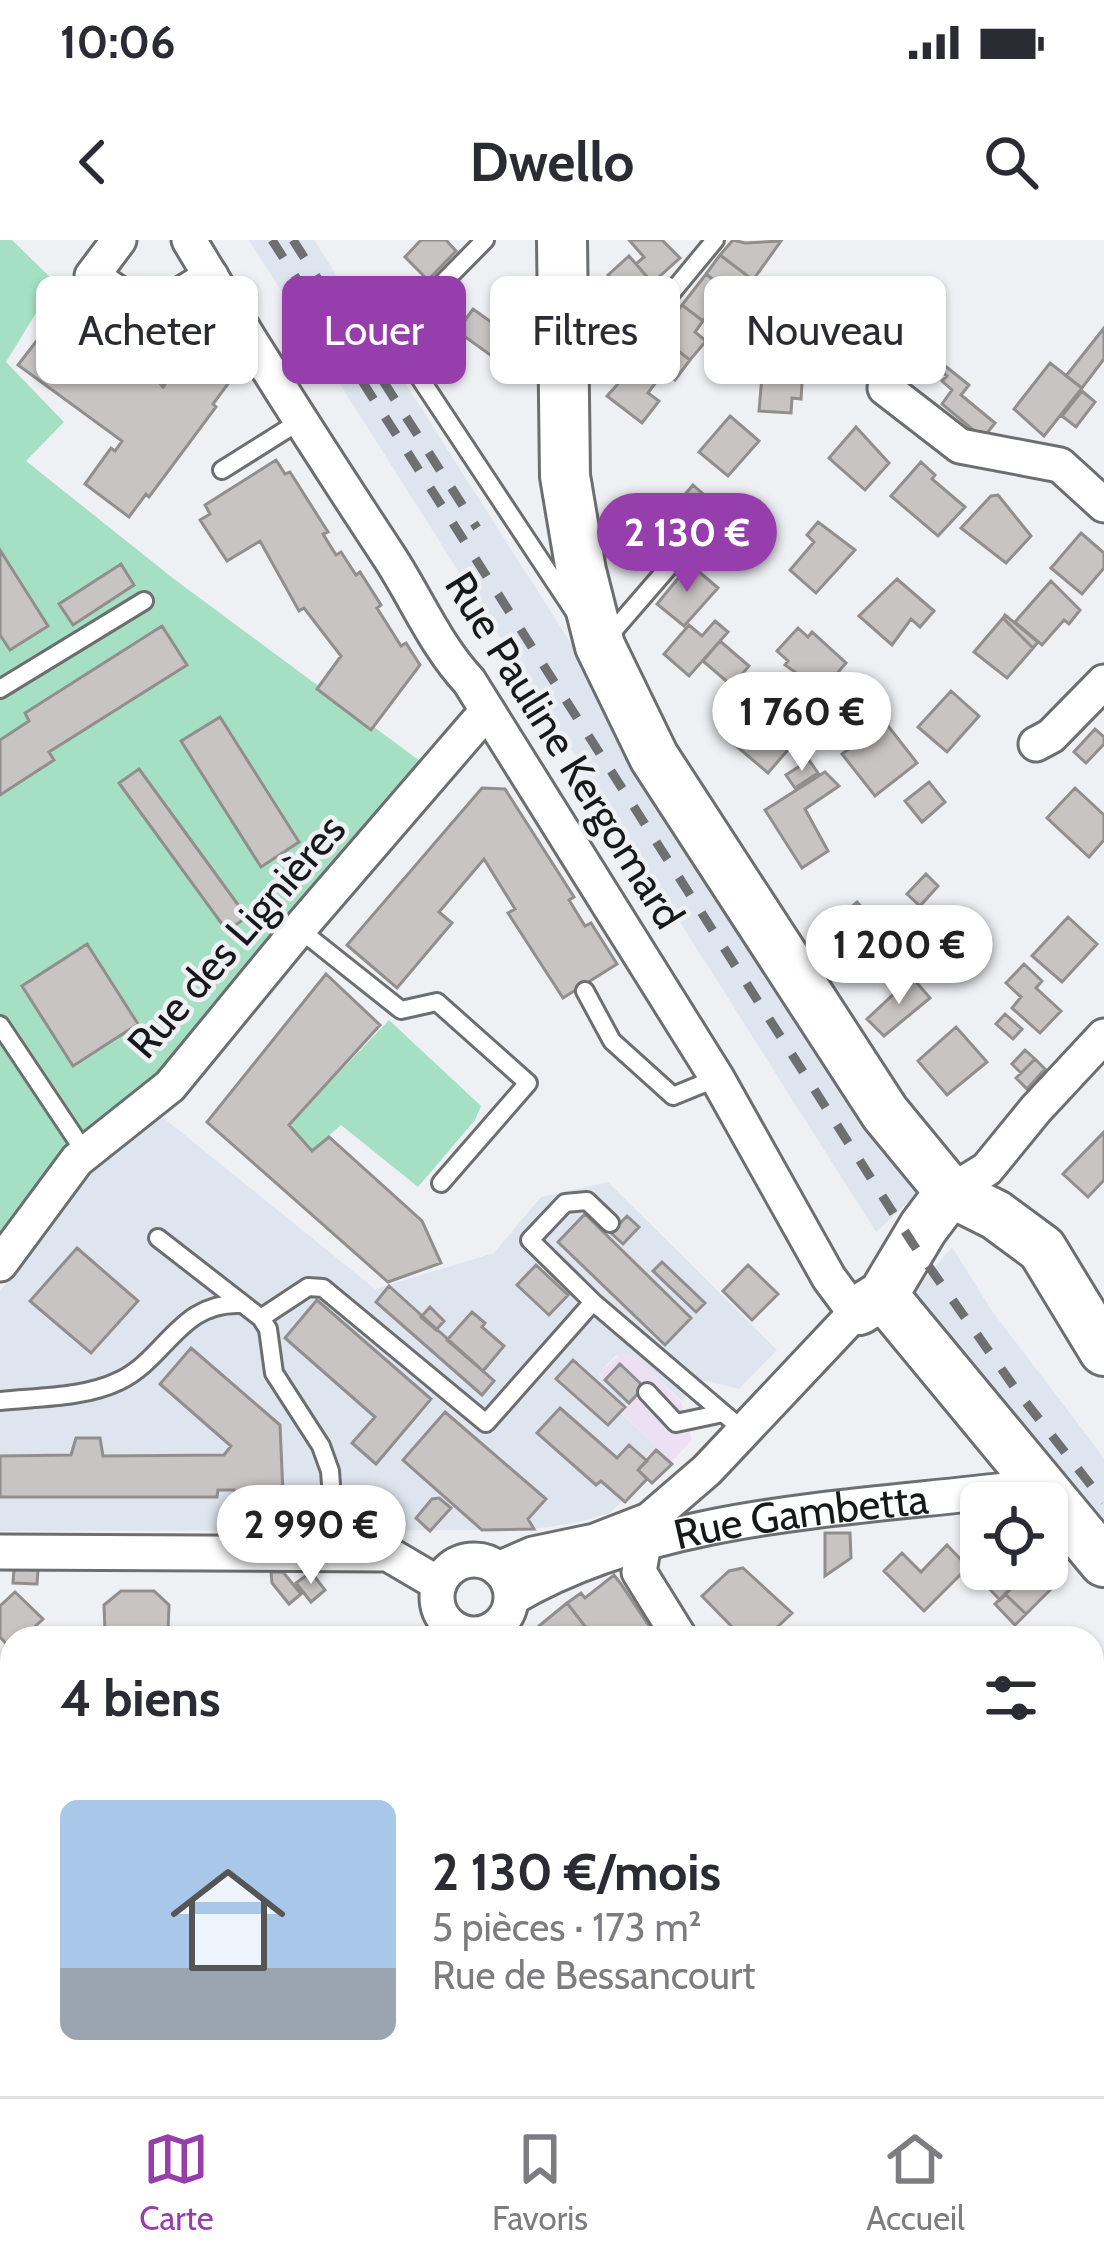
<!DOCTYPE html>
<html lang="fr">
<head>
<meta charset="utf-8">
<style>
	:root { --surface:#fff; --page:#f7f7f7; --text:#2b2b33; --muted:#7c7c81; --line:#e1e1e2; --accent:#963fac }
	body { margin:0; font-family:Cabin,sans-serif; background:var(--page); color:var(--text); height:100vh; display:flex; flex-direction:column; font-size:45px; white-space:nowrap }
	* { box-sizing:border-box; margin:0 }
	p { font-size:39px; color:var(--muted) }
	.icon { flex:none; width:66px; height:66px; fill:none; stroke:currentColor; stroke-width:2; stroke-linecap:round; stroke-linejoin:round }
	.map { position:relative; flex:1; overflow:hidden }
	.drawer { position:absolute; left:0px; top:1386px; width:1104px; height:471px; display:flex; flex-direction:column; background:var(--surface); border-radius:36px 36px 0 0; box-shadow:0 3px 9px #0004 }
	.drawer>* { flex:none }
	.hud { position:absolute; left:36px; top:36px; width:1032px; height:108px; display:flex; gap:24px }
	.tools { position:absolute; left:960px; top:1242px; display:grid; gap:24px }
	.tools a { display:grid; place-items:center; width:108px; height:108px; border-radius:18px; background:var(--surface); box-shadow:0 3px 9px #0004; font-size:60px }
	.price { position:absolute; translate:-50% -102px; padding:0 27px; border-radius:42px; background:#fff; color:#222; font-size:39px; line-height:78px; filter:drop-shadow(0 3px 6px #0008) }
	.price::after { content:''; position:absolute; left:50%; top:72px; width:36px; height:27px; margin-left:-18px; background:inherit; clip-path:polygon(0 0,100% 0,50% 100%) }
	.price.active { background:var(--accent); color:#fff }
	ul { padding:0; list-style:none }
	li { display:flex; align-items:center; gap:36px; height:300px; padding:0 60px }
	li+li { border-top:3px solid var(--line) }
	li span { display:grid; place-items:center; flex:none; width:336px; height:240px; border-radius:18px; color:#555 }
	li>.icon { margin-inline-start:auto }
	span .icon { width:144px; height:144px; fill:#fffc; stroke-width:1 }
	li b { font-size:51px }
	h2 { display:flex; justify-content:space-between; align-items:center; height:144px; padding:0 60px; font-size:51px }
	.pill { padding:0 42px; border-radius:18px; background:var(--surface); box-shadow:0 3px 9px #0004; font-size:42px; line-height:108px }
	.pill.active { background:var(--accent); color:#fff }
	.status { display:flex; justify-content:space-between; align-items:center; height:84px; padding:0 60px; background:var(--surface); direction:ltr }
	.status svg { height:33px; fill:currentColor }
	header { display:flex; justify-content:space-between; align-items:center; height:156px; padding:0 60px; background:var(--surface); font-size:54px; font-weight:700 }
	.dock { display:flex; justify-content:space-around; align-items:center; height:168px; border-top:3px solid var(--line); background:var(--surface); font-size:33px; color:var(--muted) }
	.dock a { display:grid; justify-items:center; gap:6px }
	.dock .active { color:var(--accent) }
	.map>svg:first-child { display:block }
	.built { fill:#dfe5ef }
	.industrial { fill:#eee0f4 }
	.green { fill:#a5e0c4 }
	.building { fill:#c9c4c4; stroke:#928e8e; stroke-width:3 }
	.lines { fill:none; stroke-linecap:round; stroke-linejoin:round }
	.lane-casing { stroke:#6c6e70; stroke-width:22 }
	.street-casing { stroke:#6c6e70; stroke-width:39 }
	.secondary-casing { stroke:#6c6e70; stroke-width:54 }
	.lane { stroke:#fff; stroke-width:16 }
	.street { stroke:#fff; stroke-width:33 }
	.secondary { stroke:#fff; stroke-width:48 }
	.rail { stroke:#6e6f71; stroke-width:9; stroke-dasharray:21 21; stroke-linecap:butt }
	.labels { text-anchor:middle; stroke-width:9; stroke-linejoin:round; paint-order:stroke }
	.street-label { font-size:42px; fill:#171819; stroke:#eef0f3 }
</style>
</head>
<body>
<div class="status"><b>10:06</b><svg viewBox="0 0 49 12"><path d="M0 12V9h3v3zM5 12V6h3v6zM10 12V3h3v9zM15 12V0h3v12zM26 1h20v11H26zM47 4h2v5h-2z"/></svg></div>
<header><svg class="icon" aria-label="back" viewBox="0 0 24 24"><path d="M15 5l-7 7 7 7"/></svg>Dwello<svg class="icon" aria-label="search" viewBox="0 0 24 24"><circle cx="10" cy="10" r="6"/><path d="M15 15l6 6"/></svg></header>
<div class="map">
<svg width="1104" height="1856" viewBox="0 0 1104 1856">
	<rect width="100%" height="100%" fill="#eef0f3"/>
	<path class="built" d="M 249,0 L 314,0 L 920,951 L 876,992 Z
		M 160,875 L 375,1049 L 494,1013 L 541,957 L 608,942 L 777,1110 L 739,1149 L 703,1140 L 682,1161 L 631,1115 L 615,1116 L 598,1134 L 627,1163 L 621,1173 L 655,1205 L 638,1230 L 647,1239 L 608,1274 L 574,1283 L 534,1289 L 482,1290 L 0,1291 L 0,1051 L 110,909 Z
		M 952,1007 L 992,1071 L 1104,1218 L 1104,1291 L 914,1052 Z"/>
	<path class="industrial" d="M 622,1113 L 631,1114 L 681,1162 L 692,1200 L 670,1223 L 657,1210 L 650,1216 L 647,1213 L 655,1205 L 621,1172 L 629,1162 L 598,1133 Z"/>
	<path class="green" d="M 0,0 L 12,0 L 55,42 L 6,122 L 64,182 L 26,221 L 174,339 L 436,533 L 0,1024 Z
		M 389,780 L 481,866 L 475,880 L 418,947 L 341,885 L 312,911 L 289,885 Z"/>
	<path class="building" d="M 421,0 L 446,0 L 456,11 L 428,40 L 405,17 Z
		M 629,0 L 662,0 L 680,18 L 652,43 L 636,24 L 644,17 Z
		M 733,0 L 745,3 L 781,1 L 753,40 L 720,15 Z
		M 720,15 L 753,40 L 738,59 L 706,34 Z
		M 629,16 L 657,48 L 626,75 L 610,57 L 620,48 L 608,35 Z
		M 706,34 L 738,59 L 723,79 L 712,70 L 703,81 L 682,65 Z
		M 815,60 L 855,93 L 830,130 L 786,93 Z
		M 682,65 L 703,81 L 695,92 L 706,101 L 690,120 L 658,95 Z
		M 62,68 L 153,135 L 163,147 L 192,107 L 233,137 L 213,164 L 216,167 L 149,257 L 146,254 L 129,277 L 85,244 L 111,208 L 115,211 L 122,201 L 18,125 Z
		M 473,69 L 516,100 L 500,122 L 457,91 Z
		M 1104,88 L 1104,119 L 1082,148 L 1066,136 Z
		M 658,95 L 690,120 L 675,140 L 664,132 L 656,142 L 634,126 Z
		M 934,117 L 969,145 L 961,155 L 995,183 L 983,198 L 942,164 L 952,150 L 942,141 L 947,136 L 930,123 Z
		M 1050,123 L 1082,148 L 1044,196 L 1014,169 Z
		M 763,124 L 803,127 L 801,159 L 792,158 L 791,173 L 759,171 Z
		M 634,126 L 656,142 L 648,153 L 659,161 L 642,183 L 607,156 Z
		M 1082,151 L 1095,162 L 1076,187 L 1062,176 Z
		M 730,176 L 759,201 L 728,236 L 699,212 Z
		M 856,187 L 889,223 L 865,250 L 829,218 Z
		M 276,220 L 285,234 L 290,232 L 328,292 L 323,294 L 336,315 L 341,312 L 356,335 L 360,332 L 381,365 L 377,368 L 401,406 L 406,403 L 420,425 L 371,490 L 317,449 L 341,416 L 304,368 L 299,371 L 260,301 L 227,321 L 200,280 L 210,274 L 205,265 Z
		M 921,222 L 935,235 L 932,239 L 965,267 L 938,296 L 891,256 Z
		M 693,245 L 711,261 L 687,289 L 669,273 Z
		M 998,255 L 1031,296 L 1006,323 L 961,288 L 991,256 Z
		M 643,261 L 671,285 L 648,312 L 620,289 Z
		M 818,282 L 855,310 L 816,353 L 790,330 L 814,302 L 807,295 Z
		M 1081,293 L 1104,313 L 1104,328 L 1082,354 L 1051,328 Z
		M 0,310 L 48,386 L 10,410 L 0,395 Z
		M 121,324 L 134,345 L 73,385 L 59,364 Z
		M 690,324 L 718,348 L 684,386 L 657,364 Z
		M 897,339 L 934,371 L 920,387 L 911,379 L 892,405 L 859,376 Z
		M 1051,341 L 1080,370 L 1069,384 L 1064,380 L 1042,405 L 1015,382 Z
		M 1005,375 L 1038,402 L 1033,408 L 1003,378 Z
		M 1003,378 L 1033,408 L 1007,438 L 974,412 Z
		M 715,381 L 728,392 L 689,436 L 664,414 L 689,385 L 702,396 Z
		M 162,386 L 187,425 L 49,512 L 54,520 L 0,555 L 0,500 L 29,481 L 25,473 Z
		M 798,388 L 808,397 L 812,392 L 846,423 L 822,451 L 785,425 L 788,421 L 777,411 Z
		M 720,401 L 749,426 L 732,446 L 703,421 Z
		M 951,451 L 979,476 L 947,512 L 918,487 Z
		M 878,473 L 917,523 L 875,556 L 842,514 L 865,497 L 858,488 Z
		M 759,475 L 793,504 L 768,533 L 734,504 Z
		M 220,477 L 299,602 L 261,627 L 181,501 Z
		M 1095,489 L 1104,497 L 1104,504 L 1086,523 L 1074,512 Z
		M 809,520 L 818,533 L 795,548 L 786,535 Z
		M 139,529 L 247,677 L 227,691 L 119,543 Z
		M 825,532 L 839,546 L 805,569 L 828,611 L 802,628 L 765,570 Z
		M 929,542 L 945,562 L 922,582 L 905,561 Z
		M 482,548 L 505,549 L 574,657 L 569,660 L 585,686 L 591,683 L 617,724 L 563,758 L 508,673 L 515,669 L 484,619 L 439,672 L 452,683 L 397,748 L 347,705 Z
		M 1075,548 L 1104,575 L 1104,600 L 1089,617 L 1047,578 Z
		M 926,634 L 938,646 L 920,666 L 907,654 Z
		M 857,662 L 883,691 L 854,717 L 828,688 Z
		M 1068,677 L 1097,704 L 1062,742 L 1032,716 Z
		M 87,704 L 138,784 L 73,826 L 22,746 Z
		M 1024,724 L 1042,741 L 1036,748 L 1061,771 L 1040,793 L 1012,768 L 1021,757 L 1006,743 Z
		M 326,734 L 380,785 L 289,885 L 312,911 L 329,897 L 422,981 L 441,1023 L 388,1042 L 207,882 Z
		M 912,737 L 930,758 L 884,796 L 867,779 Z
		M 1005,774 L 1022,789 L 1013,799 L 996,784 Z
		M 956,787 L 987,822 L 947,855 L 918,821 Z
		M 1025,810 L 1035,819 L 1021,833 L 1012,824 Z
		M 1035,819 L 1045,829 L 1027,849 L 1016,838 Z
		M 1104,892 L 1104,940 L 1088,957 L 1063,934 Z
		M 585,974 L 691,1078 L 665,1105 L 558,1002 Z
		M 627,976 L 639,987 L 623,1004 L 611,993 Z
		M 77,1008 L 138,1061 L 91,1113 L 30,1061 Z
		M 662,1022 L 705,1063 L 696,1072 L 653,1031 Z
		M 536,1025 L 568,1055 L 549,1075 L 517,1045 Z
		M 748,1025 L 778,1054 L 752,1080 L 723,1051 Z
		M 389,1046 L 494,1141 L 482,1155 L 376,1062 Z
		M 317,1060 L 431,1159 L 376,1224 L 352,1203 L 375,1177 L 285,1098 Z
		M 430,1067 L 444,1081 L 436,1090 L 421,1077 Z
		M 472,1072 L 485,1083 L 482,1087 L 504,1106 L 483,1131 L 447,1100 Z
		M 191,1108 L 280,1185 L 283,1254 L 235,1255 L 234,1250 L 218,1250 L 217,1257 L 0,1257 L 0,1216 L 71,1215 L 76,1198 L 100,1198 L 103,1216 L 224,1215 L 231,1206 L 160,1144 Z
		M 573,1120 L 625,1167 L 608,1185 L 556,1139 Z
		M 620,1124 L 644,1147 L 629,1163 L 605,1140 Z
		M 560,1168 L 617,1218 L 629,1205 L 647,1221 L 638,1230 L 647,1239 L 625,1262 L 601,1241 L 596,1245 L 537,1193 Z
		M 445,1172 L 546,1259 L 528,1279 L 534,1289 L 482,1290 L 403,1220 Z
		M 656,1210 L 672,1224 L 652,1243 L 638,1230 Z
		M 439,1258 L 451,1268 L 430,1291 L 416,1278 L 432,1259 Z
		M 825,1293 L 850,1293 L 851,1318 L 825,1336 Z
		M 947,1305 L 968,1327 L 924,1371 L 884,1331 L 902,1313 L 921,1332 Z
		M 743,1328 L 792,1373 L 766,1398 L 736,1398 L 737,1392 L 702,1356 L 729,1331 Z
		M 14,1329 L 38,1330 L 37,1344 L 13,1343 Z
		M 1000,1329 L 1030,1329 L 1000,1360 L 985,1344 Z
		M 1030,1329 L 1051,1349 L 1026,1374 L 1005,1354 Z
		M 271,1332 L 283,1332 L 301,1354 L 289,1364 L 272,1343 Z
		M 311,1332 L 325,1350 L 311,1362 L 296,1343 Z
		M 614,1335 L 621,1344 L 657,1398 L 594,1398 L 567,1363 L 581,1353 L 585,1358 Z
		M 121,1351 L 154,1351 L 169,1365 L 168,1392 L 105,1391 L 104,1365 Z
		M 15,1352 L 43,1379 L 23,1398 L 12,1398 L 11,1409 L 0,1397 L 0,1366 Z
		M 1005,1354 L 1026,1374 L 1015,1385 L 995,1364 Z
		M 567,1363 L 594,1398 L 549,1398 L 539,1386 Z
		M 0,1507 L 12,1518 L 12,1526 L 0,1540 Z
		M 1094,1625 L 1104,1635 L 1104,1658 L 1096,1666 L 1092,1663 Z
		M 1092,1747 L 1104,1755 L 1104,1783 L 1092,1775 Z
		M 162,1845 L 207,1845 L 209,1846 L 200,1856 L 146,1856 Z
		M 706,1845 L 742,1845 L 753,1855 L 696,1856 Z
		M 964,1845 L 999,1845 L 989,1856 L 954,1856 Z"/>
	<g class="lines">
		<g class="lane-casing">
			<path id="lane" d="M 485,0 L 405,81 L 408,120 L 574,371
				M 620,115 L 715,0
				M 222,230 L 300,181
				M 608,397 L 711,278 L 750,285
				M 0,449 L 144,361
				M 299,689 L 401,770 L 437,762 L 528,843 L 441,943
				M 585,751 L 612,801 L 673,856 L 717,838
				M 0,785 L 82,908 L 77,919
				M 158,998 L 261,1078
				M 593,1062 L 530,1000 L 565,963 L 587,961 L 610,983
				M 647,1152 L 676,1183 L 723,1173
				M 0,1161 C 38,1157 84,1158 119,1141 C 166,1119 180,1061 241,1064
				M 336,1312 L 330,1231 L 321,1206 L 274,1133 L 268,1089 L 261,1078 L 308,1047 L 323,1048 L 486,1183 L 593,1062 L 743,1190"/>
		</g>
		<g class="street-casing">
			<g id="street">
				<path d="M 119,0 L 92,36 L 155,78 L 172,60 L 211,36"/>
				<path d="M 189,0 C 253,108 321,213 390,318 C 416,358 436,406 469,441 L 717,838 L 829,1038 L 855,1073 L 707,1230 L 649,1280 L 595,1301 L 533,1314 L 498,1329"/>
				<path d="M 885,148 L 960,206 L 1060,225 L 1104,265"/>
				<path d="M 1036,504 L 1051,496 L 1104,442"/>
				<path d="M 950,952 L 987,929 L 1036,869 L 1104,796"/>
				<path d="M 0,1024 L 77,920 L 170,846 L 299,689 L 486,472"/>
				<path d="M 647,1286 L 639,1332 L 680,1398"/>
				<path d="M 0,1312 L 388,1314 L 439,1344"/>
				<circle cx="474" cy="1357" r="37"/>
				<path id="s1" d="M 512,1358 C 656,1273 850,1269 1014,1249 L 1031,1238"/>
				<path d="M 1092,1716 L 1104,1705"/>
				<path d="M 0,1734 L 12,1725"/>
				<path d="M 1068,1845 L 1078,1856"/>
				<path d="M 521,1856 L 532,1845"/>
				<path d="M 931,1856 L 940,1845"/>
			</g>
		</g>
		<g class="secondary-casing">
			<path id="secondary" d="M 562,0 L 565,236 L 581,331 L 600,406 L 654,517 L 885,873 L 950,952 L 996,975 L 1042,1009 L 1104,1111
				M 883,1055 L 1104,1322
				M 859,1070 L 883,1055 L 923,988 L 950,952"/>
		</g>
		<use href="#lane" class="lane"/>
		<use href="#street" class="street"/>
		<use href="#secondary" class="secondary"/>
		<path class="rail" d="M 272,0 L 913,1004 L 1017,1151 L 1104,1262
			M 293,0 L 477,288"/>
	</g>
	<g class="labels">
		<g class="street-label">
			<text transform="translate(565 510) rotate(58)" y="15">Rue Pauline Kergomard</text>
			<text transform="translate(236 696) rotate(-49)" y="15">Rue des Lignières</text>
			<text dy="15" stroke="none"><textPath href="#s1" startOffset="303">Rue Gambetta</textPath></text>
		</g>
	</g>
</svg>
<div class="tools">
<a><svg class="icon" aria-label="locate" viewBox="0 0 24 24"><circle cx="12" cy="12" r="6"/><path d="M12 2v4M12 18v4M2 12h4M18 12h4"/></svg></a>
</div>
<b class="price active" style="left:687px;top:355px">2 130 €</b>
<b class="price" style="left:802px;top:534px">1 760 €</b>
<b class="price" style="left:899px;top:767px">1 200 €</b>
<b class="price" style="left:311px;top:1347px">2 990 €</b>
<div class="hud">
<a class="pill">Acheter</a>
<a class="pill active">Louer</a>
<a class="pill">Filtres</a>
<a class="pill">Nouveau</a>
</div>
<section class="drawer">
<h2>4 biens<svg class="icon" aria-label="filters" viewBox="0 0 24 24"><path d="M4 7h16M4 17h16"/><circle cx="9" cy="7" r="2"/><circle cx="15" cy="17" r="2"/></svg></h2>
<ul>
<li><span style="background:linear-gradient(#a9c7e8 70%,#9aa5b1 0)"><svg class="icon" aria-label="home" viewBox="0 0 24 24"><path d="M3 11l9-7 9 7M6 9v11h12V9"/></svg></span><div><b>2 130 €/mois</b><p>5 pièces · 173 m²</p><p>Rue de Bessancourt</p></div></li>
</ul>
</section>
</div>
<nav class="dock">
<a class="active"><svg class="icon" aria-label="map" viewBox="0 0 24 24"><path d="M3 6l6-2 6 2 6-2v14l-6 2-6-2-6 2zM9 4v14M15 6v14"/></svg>Carte</a>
<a><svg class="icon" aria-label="saved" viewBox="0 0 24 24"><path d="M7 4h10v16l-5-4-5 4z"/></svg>Favoris</a>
<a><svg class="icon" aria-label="home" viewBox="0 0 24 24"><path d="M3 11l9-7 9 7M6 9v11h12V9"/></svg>Accueil</a>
</nav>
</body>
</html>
